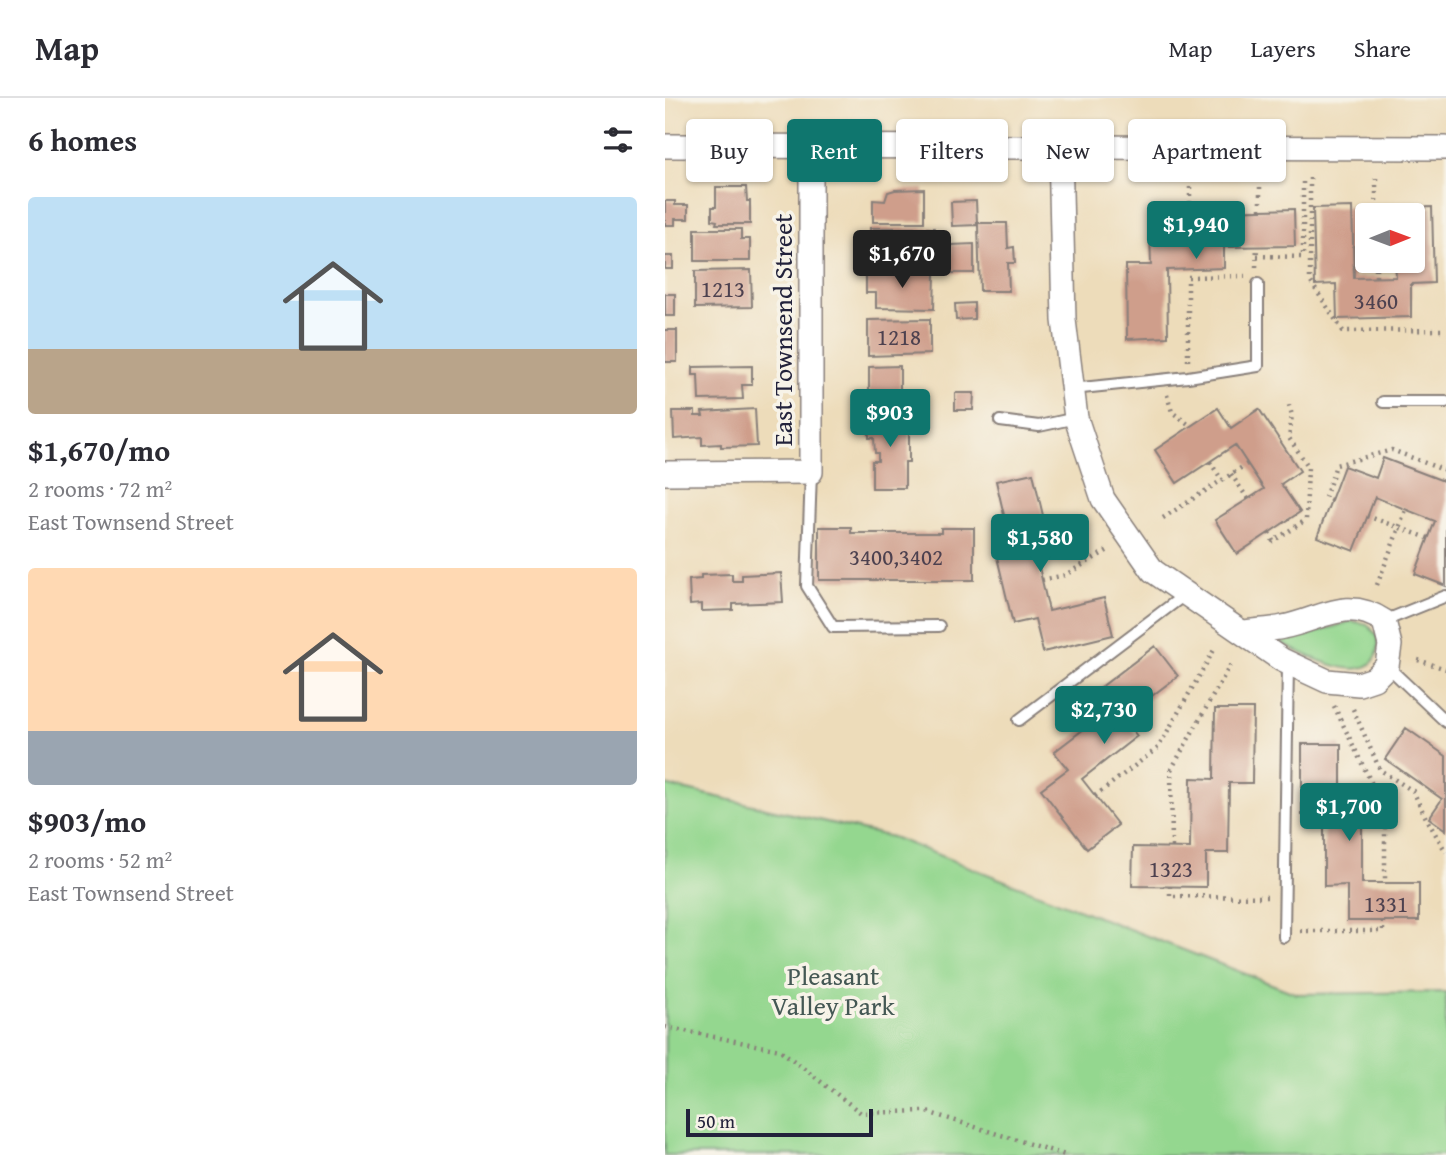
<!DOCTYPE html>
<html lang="en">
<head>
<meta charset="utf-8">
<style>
	:root { --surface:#fff; --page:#f7f7f7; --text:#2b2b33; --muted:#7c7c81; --line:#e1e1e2; --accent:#0f766e }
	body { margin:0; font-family:"Gentium Book Plus",serif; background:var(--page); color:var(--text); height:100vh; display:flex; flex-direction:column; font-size:26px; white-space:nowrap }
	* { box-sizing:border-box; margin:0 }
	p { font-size:23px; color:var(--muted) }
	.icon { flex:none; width:38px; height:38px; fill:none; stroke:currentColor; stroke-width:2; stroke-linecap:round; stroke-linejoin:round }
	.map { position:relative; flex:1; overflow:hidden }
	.side { display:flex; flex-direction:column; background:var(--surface); width:665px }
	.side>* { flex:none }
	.top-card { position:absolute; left:21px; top:21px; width:654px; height:63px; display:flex; gap:14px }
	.needle { width:46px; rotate:89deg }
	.buttons { position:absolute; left:690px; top:105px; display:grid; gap:14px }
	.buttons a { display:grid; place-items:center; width:70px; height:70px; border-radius:7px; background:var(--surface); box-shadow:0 2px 5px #0004; font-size:35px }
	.scale { position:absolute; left:21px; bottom:18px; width:187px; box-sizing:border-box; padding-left:7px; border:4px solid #22223b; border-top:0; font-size:19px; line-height:24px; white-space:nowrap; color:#22223b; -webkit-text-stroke:5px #f7f3e8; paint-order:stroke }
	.price { position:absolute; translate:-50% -60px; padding:0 16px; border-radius:7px; background:var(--accent); color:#fff; font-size:23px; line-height:46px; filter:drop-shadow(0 2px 4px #0008) }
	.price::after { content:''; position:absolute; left:50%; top:42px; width:21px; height:16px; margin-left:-10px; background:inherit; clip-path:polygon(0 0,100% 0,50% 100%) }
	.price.current { background:#222; color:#fff }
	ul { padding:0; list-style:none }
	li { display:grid; align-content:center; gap:14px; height:371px; padding:0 28px }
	li span { display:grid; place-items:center; height:217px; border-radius:7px; color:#555 }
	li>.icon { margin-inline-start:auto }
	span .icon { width:126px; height:126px; fill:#fffc; stroke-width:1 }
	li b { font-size:30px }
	h2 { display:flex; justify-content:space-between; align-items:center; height:84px; padding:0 28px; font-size:30px }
	.tag { padding:0 24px; border-radius:7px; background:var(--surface); box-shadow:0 2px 5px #0004; font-size:24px; line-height:63px }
	.tag.current { background:var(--accent); color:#fff }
	header { display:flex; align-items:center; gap:42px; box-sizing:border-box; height:98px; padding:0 35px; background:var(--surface); border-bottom:2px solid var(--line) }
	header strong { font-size:33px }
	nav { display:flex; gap:38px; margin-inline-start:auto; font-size:24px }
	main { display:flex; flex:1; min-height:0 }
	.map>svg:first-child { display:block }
	.green { fill:#94d78f; stroke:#5b7c65; stroke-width:2 }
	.building { fill:#cf9e8b }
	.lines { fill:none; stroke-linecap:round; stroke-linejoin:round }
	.service-casing { stroke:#887f7a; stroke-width:14 }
	.minor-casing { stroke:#887f7a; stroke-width:26 }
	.path { stroke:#887f7a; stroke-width:4.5; stroke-dasharray:2 5; stroke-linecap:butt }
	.service { stroke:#fff; stroke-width:10 }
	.minor { stroke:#fff; stroke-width:23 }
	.labels { text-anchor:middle; stroke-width:7; stroke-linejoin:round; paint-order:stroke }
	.number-label { font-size:23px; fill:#4d414f }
	.street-label { font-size:26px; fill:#22223b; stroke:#f7f3e8 }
	.park-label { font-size:26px; fill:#445854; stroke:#f7f3e8 }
</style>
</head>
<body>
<header>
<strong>Map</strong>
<nav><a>Map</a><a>Layers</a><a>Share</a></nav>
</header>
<main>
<section class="side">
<h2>6 homes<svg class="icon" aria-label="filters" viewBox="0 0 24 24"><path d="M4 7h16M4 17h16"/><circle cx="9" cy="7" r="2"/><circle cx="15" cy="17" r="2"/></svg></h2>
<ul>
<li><span style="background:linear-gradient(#bfe0f5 70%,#b9a48a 0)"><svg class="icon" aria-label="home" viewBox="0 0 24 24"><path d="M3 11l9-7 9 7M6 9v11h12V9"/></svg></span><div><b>$1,670/mo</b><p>2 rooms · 72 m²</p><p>East Townsend Street</p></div></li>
<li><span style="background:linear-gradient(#ffd9b3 75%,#9aa5b1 0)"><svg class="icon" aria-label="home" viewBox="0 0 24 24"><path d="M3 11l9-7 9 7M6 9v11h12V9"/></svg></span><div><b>$903/mo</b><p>2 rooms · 52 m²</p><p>East Townsend Street</p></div></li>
</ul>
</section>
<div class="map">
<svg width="781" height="1057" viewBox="0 0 781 1057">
	<rect width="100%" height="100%" fill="#f7f3e8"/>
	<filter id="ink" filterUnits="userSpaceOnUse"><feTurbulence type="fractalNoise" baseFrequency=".0143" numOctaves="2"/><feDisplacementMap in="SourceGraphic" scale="14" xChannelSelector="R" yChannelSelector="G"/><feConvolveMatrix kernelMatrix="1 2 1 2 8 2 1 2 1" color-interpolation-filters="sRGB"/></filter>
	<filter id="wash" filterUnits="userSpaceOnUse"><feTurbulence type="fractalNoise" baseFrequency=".00686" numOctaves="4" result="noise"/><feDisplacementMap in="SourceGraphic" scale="28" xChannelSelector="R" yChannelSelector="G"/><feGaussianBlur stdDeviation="1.57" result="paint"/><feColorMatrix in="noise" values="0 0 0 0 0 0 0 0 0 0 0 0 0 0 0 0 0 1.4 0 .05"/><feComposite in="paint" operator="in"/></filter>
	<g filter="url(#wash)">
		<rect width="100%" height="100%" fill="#eddcba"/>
		<path class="green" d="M 686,523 L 702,526 L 713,539 C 720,602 633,554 608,541 L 608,539 L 643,537 Z
			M 0,687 L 227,739 L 632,896 L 781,894 L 781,1057 L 0,1057 Z"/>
		<g id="blocks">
			<path class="building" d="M 51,89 L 81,89 L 82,103 L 85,103 L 85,126 L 51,126 L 52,123 L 47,122 L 47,109 L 51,109 Z
				M 259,91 L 259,124 L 208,124 L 208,102 L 220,103 L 223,94 L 230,92 Z
				M 0,103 L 10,103 L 10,107 L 23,107 L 23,121 L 10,121 L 10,127 L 0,127 Z
				M 311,103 L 312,125 L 342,125 L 343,150 L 349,149 L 350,165 L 343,165 L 344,193 L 315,193 L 313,127 L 287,128 L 286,104 Z
				M 687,109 L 689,180 L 731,179 L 730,163 L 747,163 L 747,117 L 729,117 L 729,110 L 767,109 L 769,185 L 746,186 L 746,219 L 672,221 L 671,186 L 650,187 L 648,110 Z
				M 629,111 L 630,148 L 559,149 L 559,170 L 502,172 L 503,239 L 462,241 L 461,167 L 486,167 L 485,134 L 556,132 L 556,113 Z
				M 205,130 L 269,130 L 269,164 L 212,164 L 212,147 L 205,147 Z
				M 30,131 L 76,131 L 76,141 L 85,141 L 85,163 L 30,163 Z
				M 309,146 L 309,175 L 286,175 L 286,147 Z
				M 0,158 L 8,158 L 8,171 L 0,171 Z
				M 86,172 L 87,209 L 30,210 L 30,173 Z
				M 201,173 L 270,175 L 269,211 L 211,210 L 211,195 L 201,195 Z
				M 0,196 L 10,196 L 10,218 L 0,218 Z
				M 309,205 L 309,221 L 291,222 L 290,206 Z
				M 265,221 L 265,256 L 203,258 L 203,222 Z
				M 0,232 L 12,232 L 12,264 L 0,264 Z
				M 87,268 L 87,287 L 77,287 L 78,301 L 34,302 L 33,277 L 28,277 L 28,269 Z
				M 235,268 L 235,302 L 204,302 L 204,269 Z
				M 290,295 L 309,295 L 308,312 L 290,312 Z
				M 553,310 L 566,330 L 594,311 L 635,373 L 616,386 L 635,414 L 572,456 L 550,422 L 599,391 L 570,347 L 512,385 L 490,352 Z
				M 90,311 L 92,348 L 56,349 L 56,346 L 37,347 L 37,339 L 9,341 L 8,313 L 30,313 L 30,318 L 38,318 L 37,314 Z
				M 204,316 L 244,316 L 244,364 L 240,364 L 240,390 L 207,390 L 207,363 L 213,363 L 213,355 L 210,355 L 209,340 L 204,340 Z
				M 718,360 L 781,384 L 781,488 L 750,476 L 770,423 L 710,399 L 689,453 L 652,439 L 679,368 L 711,380 Z
				M 368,375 L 384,443 L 369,447 L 384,513 L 439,500 L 448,537 L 378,554 L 370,521 L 348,526 L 331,455 L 347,451 L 331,383 Z
				M 154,429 L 186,429 L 186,435 L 276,435 L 276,430 L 309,430 L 309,482 L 154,482 Z
				M 116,475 L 118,504 L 68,506 L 68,512 L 36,513 L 36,506 L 25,507 L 24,482 L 36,481 L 36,477 L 67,476 L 67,483 L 77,483 L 77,477 Z
				M 490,548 L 513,578 L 458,620 L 472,638 L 417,681 L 453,727 L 422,751 L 376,691 L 403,671 L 389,654 L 445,611 L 431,593 Z
				M 550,611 L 588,611 L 587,685 L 564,685 L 563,755 L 541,755 L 541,789 L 467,788 L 468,749 L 525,750 L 526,680 L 549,681 Z
				M 741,630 L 781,658 L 781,732 L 764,720 L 777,701 L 720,661 Z
				M 637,646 L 676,646 L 676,717 L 697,717 L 697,785 L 754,785 L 754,823 L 682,823 L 682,787 L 659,788 L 659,717 L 637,717 Z"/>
		</g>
	</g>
	<g filter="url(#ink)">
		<use href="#blocks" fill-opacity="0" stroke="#887f7a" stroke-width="2"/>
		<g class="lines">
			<g class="service-casing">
				<path id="service" d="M 407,291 L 523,279 L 593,268 L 593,186
					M 718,304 L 781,304
					M 335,323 L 374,328 L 411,320
					M 146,374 L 142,488 L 168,529 L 274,528
					M 719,523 L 781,498
					M 722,568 L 781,624
					M 354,622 L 522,495
					M 619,839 L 623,565"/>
			</g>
			<g class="minor-casing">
				<path id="minor" d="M 0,48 L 781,50
					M 395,50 L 399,222 L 411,320 L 438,401 L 488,473 L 617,562 L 662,583 L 694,586 L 709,581 L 722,568 L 725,547 L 719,523 C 681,498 658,521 618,529 C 606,532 592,532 579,534
					M 0,375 L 146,374 L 146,47"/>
			</g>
			<path class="path" d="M 645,80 L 645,183 L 678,233 L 781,232
				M 711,80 L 711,117
				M 595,112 L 595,80
				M 525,133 L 525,80
				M 592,158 L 638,159 L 638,80
				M 711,163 L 711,180
				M 591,169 L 592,149
				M 523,263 L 523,179 L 580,178
				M 502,297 L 507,314 L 526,328
				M 545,364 L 557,382
				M 566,376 L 583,401
				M 666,402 L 660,400 L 671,367 L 727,352 L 781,373
				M 702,418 L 763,440
				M 498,420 L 582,366
				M 604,435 L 608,443 L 641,422 L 643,368 L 624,340 L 627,317 L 624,307
				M 377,482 L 400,477 L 445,451
				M 712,487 L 741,412
				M 753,562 L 781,571
				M 669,608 L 720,713 L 720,785
				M 688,611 L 715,672 L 748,693 L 761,720 L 781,754
				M 430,698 L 493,650 L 549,552
				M 507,749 L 506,672 L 567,564
				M 505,788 L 505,798 L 603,799
				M 635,833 L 718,833 L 718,823
				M 0,929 L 115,952 L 196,1015 L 259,1013 L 400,1057"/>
			<use href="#service" class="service"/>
			<use href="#minor" class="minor"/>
		</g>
	</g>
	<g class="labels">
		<g class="number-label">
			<text x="58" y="199">1213</text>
			<text x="711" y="211">3460</text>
			<text x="234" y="247">1218</text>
			<text x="231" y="467">3400,3402</text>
			<text x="506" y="779">1323</text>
			<text x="721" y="814">1331</text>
		</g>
		<g class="street-label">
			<text transform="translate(118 232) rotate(-90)" y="9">East Townsend Street</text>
		</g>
		<g class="park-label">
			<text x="168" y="887">Pleasant<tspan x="168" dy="30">Valley Park</tspan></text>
		</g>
	</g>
</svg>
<div class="buttons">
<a><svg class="needle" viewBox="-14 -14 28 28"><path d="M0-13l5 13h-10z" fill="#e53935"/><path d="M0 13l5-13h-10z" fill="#7c7c81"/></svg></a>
</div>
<div class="scale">50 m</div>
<b class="price" style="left:531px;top:163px">$1,940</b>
<b class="price current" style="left:237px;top:192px">$1,670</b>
<b class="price" style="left:225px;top:351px">$903</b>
<b class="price" style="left:375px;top:476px">$1,580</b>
<b class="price" style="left:439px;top:648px">$2,730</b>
<b class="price" style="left:684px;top:745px">$1,700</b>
<div class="top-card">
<a class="tag">Buy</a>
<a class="tag current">Rent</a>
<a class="tag">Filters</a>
<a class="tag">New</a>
<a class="tag">Apartment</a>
</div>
</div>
</main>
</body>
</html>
